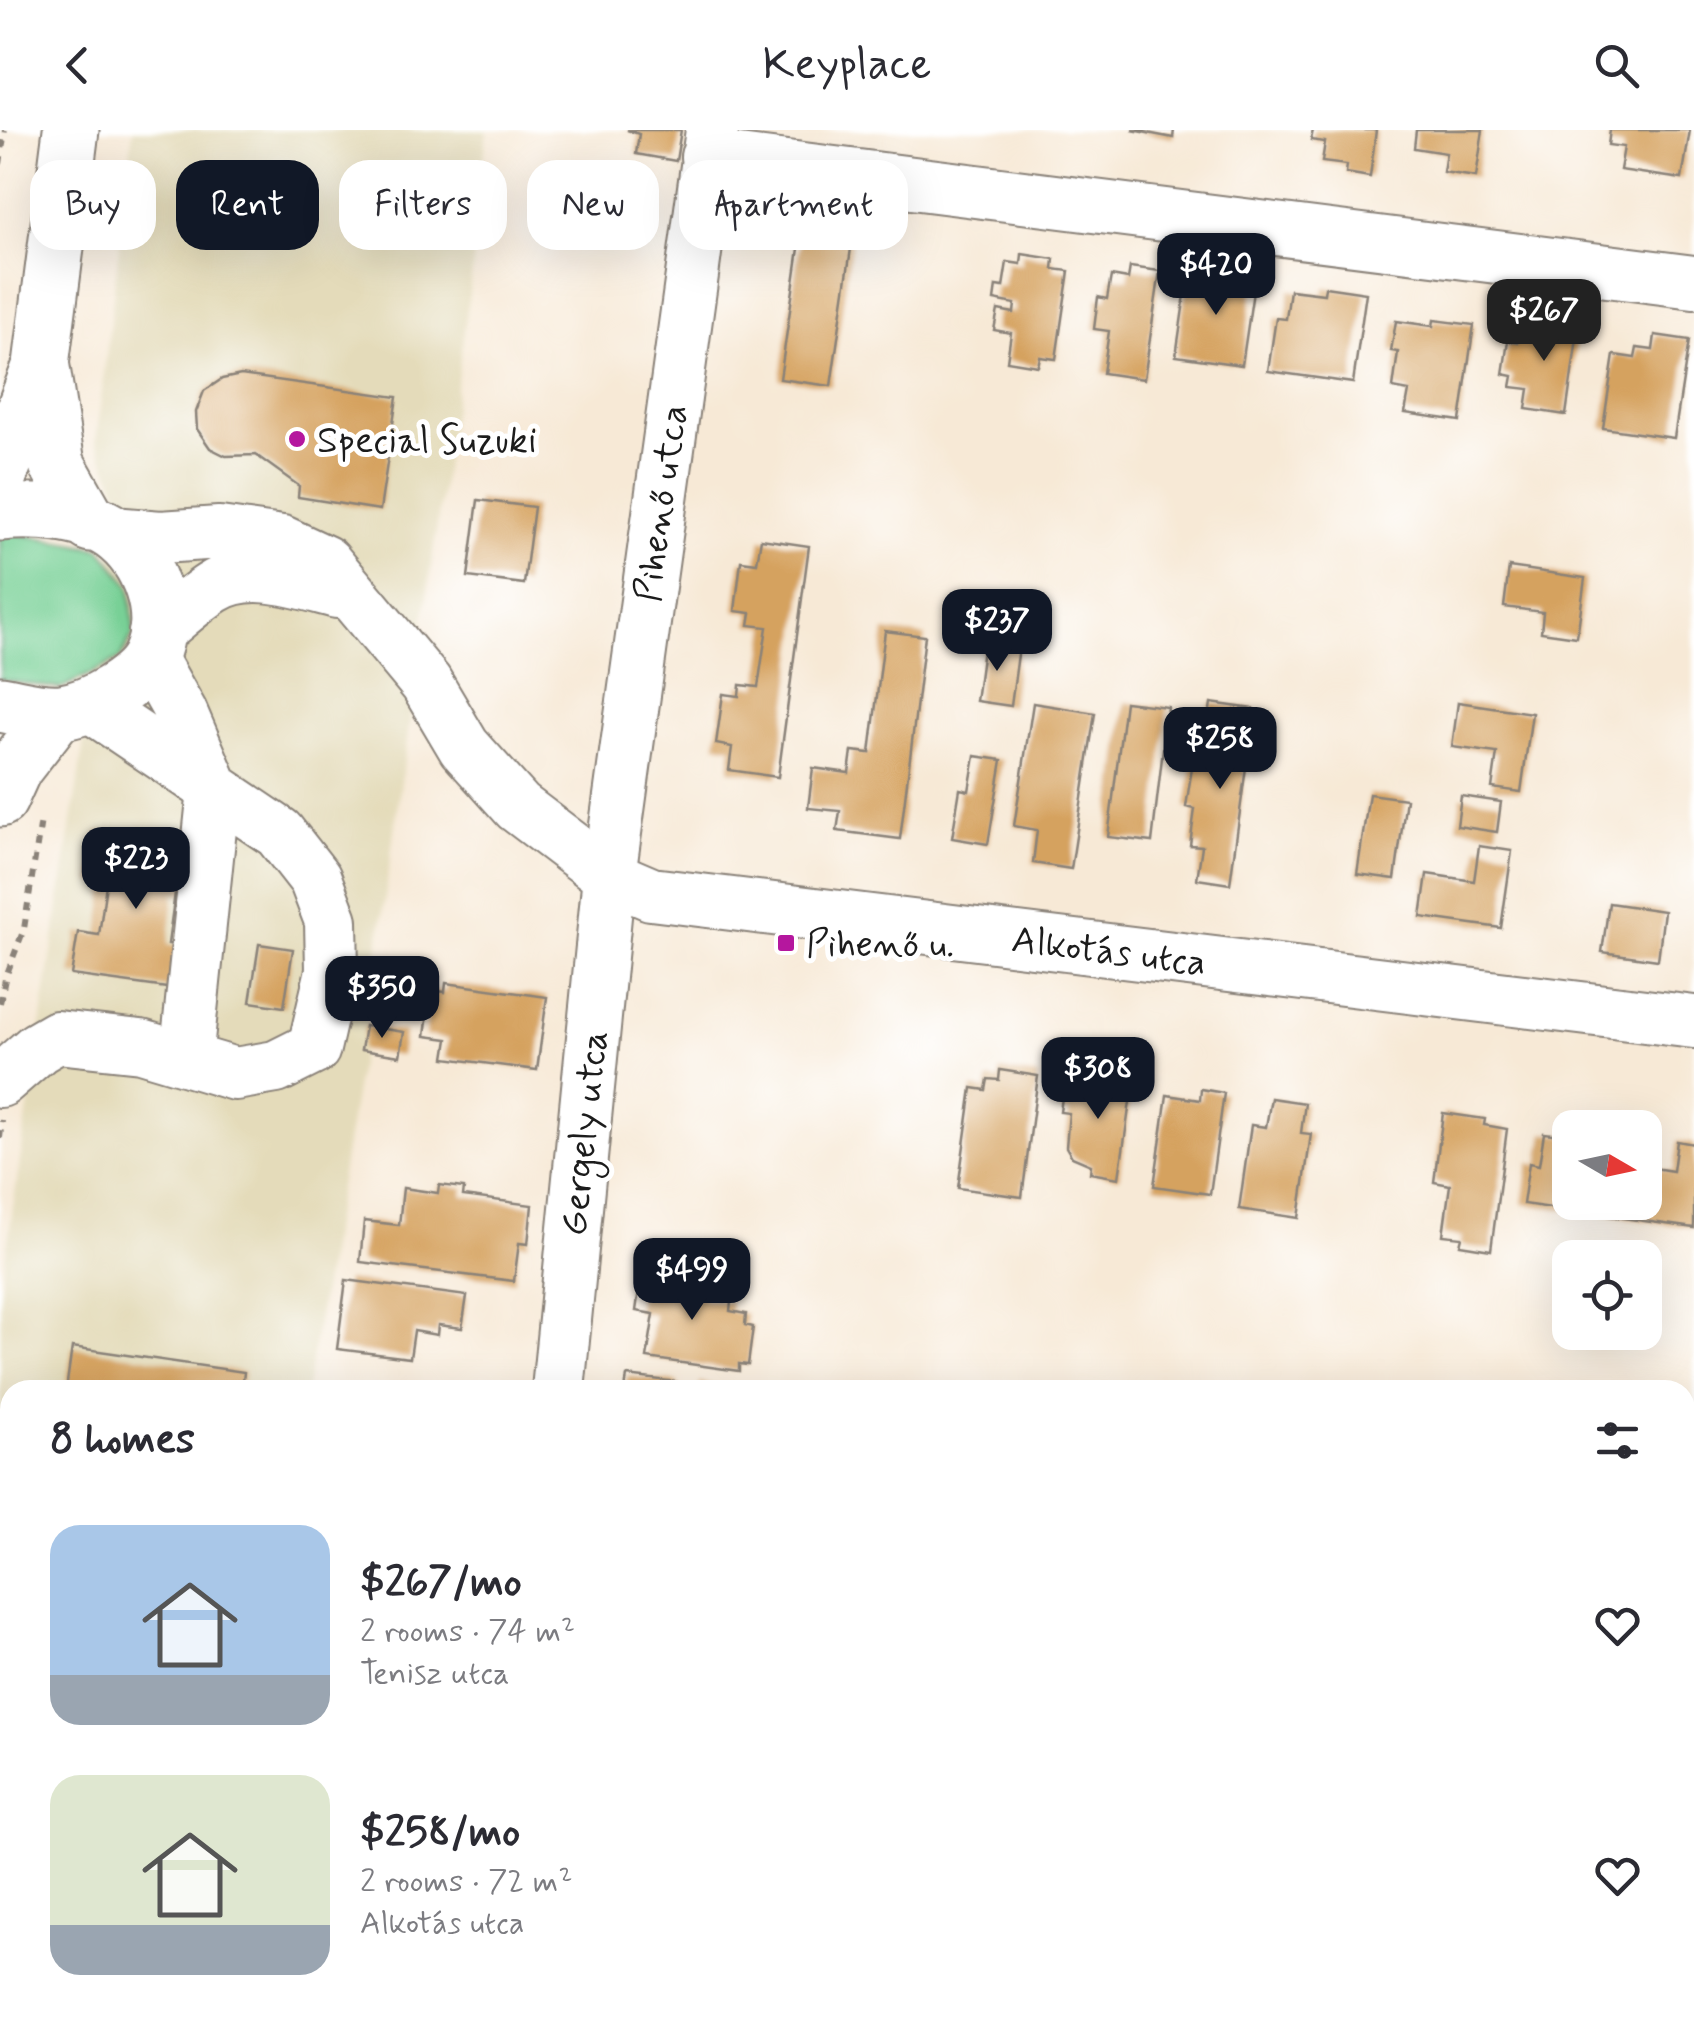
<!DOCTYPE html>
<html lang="en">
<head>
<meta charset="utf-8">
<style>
	:root { --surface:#fff; --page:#f2f2f3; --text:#2b2b33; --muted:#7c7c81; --accent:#111827 }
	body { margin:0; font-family:Mynerve,sans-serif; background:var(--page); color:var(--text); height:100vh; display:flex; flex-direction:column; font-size:38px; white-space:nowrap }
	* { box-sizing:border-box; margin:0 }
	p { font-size:32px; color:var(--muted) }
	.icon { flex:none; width:55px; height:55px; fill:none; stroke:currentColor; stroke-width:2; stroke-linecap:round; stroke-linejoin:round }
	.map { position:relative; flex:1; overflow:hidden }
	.details { position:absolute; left:0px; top:1250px; width:1695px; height:642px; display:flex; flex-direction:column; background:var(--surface); border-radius:30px 30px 0 0; box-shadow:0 10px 40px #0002 }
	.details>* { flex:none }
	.guide { position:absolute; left:30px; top:30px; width:1000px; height:90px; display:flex; gap:20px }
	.needle { width:65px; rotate:99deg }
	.controls { position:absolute; left:1552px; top:980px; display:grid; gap:20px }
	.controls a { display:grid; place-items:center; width:110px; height:110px; border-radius:20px; background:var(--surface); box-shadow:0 10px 40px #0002; font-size:50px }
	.price { position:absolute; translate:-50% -85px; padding:0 22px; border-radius:20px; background:var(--accent); color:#fff; font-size:32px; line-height:65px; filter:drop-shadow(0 2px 5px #0008) }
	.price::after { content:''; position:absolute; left:50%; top:60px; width:30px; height:22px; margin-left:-15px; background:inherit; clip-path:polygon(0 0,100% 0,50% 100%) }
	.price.selected { background:#222; color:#fff }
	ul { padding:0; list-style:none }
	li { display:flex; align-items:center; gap:30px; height:250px; padding:0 50px }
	li span { display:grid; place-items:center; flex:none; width:280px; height:200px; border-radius:30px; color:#555 }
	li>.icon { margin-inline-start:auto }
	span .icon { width:120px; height:120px; fill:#fffc; stroke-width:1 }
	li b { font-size:42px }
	h2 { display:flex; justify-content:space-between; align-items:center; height:120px; padding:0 50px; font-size:42px }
	.pill { padding:0 35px; border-radius:30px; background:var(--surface); box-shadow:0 10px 40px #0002; font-size:35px; line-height:90px }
	.pill.selected { background:var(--accent); color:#fff }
	header { display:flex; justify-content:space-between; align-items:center; height:130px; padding:0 50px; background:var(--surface); font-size:45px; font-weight:600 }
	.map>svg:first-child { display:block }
	.built { fill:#e4dbba }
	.green { fill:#78d096; stroke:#4a7659; stroke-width:2.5 }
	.building { fill:#d5a25e }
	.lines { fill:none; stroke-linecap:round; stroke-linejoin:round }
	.minor-casing { stroke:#8a8279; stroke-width:56 }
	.major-casing { stroke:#8a8279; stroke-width:59 }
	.path { stroke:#8a8279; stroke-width:6; stroke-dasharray:8 8; stroke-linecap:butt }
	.minor { stroke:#fff; stroke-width:52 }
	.major { stroke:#fff; stroke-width:55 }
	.poi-dot { fill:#b5179e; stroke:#fff; stroke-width:4 }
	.labels { text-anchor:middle; stroke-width:10; stroke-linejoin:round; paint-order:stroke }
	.poi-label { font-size:38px; fill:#1c1c1c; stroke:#fff; text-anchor:start }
	.street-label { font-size:38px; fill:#1c1c1c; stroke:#fff }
</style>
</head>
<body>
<header><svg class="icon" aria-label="back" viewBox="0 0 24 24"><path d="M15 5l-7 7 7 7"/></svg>Keyplace<svg class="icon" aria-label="search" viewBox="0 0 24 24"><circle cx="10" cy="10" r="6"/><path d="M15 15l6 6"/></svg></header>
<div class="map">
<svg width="1694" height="1892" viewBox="0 0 1694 1892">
	<rect width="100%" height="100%" fill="#fff"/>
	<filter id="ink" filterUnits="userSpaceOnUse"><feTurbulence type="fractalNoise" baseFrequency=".01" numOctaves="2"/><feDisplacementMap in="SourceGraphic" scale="20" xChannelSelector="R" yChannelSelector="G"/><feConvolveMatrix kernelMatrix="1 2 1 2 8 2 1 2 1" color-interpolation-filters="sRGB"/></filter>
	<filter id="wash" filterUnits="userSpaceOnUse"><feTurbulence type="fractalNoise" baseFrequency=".0048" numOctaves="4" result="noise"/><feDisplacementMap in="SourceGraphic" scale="40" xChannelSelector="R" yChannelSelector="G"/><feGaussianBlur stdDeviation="2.25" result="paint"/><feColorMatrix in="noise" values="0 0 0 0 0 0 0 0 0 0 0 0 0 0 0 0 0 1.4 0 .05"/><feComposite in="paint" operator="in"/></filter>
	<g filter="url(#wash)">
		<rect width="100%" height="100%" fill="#f7e9d6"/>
		<path class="built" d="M 133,0 L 487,0 L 471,150 L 377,825 L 306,1260 L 10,1260 L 10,1882 L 656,1883 L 655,1892 L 0,1892 L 0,1162 L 121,369 L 96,311 Z"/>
		<path class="green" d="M 13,403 L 100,418 L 130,456 L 134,503 L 120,529 L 60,559 L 0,550 L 0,406 Z"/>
		<g id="blocks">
			<path class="building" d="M 627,0 L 681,0 L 676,31 L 636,24 L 639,4 Z
				M 1132,0 L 1174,0 L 1173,8 Z
				M 1313,0 L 1376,0 L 1370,47 L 1346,43 L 1347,35 L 1322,32 L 1325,12 L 1311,10 Z
				M 1416,0 L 1483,0 L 1476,47 L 1443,42 L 1446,23 L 1414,18 Z
				M 1610,0 L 1690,0 L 1682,49 L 1620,40 L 1624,17 L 1608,15 Z
				M 804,84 L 855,91 L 831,256 L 780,249 Z
				M 1022,124 L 1054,129 L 1053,139 L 1069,141 L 1056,229 L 1040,227 L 1038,236 L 1007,231 L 1011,203 L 994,200 L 998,180 L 1014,183 L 1015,174 L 994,170 L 996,156 L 1003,157 L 1007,132 L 1021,134 Z
				M 1130,137 L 1160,141 L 1144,249 L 1103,243 L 1109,201 L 1094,199 L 1098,167 L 1107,169 L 1111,146 L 1128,149 Z
				M 1201,140 L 1255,148 L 1242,235 L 1176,226 L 1187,151 L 1199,152 Z
				M 1325,157 L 1366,163 L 1353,253 L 1268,241 L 1276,188 L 1286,189 L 1290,160 L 1324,164 Z
				M 1532,188 L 1579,194 L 1566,285 L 1526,279 L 1529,259 L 1511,257 L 1513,246 L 1503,244 L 1508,211 L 1518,213 L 1520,198 L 1530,200 Z
				M 1434,190 L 1474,195 L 1460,291 L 1405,283 L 1409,261 L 1393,258 L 1398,222 L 1391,221 L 1396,191 L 1433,196 Z
				M 1655,205 L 1689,210 L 1674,308 L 1603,298 L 1614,225 L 1635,228 L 1637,218 L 1653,220 Z
				M 241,245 L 397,267 L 380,380 L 298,367 L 299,356 L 256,325 L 226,326 L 210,318 L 197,299 L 196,282 L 204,261 L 222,249 Z
				M 478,370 L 534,377 L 524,454 L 468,447 Z
				M 761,409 L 809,416 L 778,647 L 729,640 L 732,617 L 716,614 L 723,564 L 739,566 L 740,555 L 758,557 L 767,497 L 749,495 L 751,483 L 735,481 L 741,431 L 757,433 Z
				M 1509,437 L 1585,448 L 1577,507 L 1541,502 L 1543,482 L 1504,477 Z
				M 885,501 L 925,506 L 900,709 L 837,701 L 840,681 L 808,678 L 813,638 L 849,643 L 852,621 L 870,623 Z
				M 984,512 L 1019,517 L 1011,576 L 976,571 Z
				M 1125,572 L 1168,577 L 1152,712 L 1108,707 Z
				M 1458,572 L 1532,583 L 1521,662 L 1492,658 L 1497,623 L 1452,617 Z
				M 1033,573 L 1095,583 L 1071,739 L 1033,733 L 1037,700 L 1014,696 Z
				M 1211,573 L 1254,579 L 1230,754 L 1197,749 L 1202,716 L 1190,715 L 1195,679 L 1186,677 L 1193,631 L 1225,635 L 1228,617 L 1205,614 Z
				M 975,626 L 1002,630 L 988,714 L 952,708 L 960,659 L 969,661 Z
				M 1369,664 L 1406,669 L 1395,749 L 1357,744 Z
				M 1461,666 L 1501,672 L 1497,702 L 1457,696 Z
				M 98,701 L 193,713 L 186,765 L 175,763 L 168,814 L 188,817 L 182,860 L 71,845 L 78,802 L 99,805 L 106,754 L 91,752 Z
				M 1479,716 L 1512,721 L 1501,798 L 1421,787 L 1427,744 L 1474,751 Z
				M 1609,773 L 1664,781 L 1658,830 L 1602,822 Z
				M 259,814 L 293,819 L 284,877 L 250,872 Z
				M 446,853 L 547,867 L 537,940 L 445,928 L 448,909 L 425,906 L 431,860 L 445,862 Z
				M 365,896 L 404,902 L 400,926 L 361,920 Z
				M 1000,940 L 1038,946 L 1022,1067 L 958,1058 L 972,958 L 986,960 L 988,949 L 999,950 Z
				M 1089,945 L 1133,951 L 1119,1048 L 1090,1043 L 1091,1035 L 1072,1027 L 1066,1017 L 1069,983 L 1060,982 L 1064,953 L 1087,956 Z
				M 1201,959 L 1224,963 L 1210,1064 L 1154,1056 L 1167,965 L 1200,970 Z
				M 1271,968 L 1305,973 L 1301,1003 L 1311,1004 L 1299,1088 L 1239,1079 L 1251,995 L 1266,997 Z
				M 1443,983 L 1485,989 L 1484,995 L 1507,999 L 1491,1120 L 1460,1115 L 1462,1107 L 1443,1105 L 1450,1055 L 1434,1052 Z
				M 1544,1003 L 1570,1006 L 1570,1072 L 1645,1072 L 1647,1037 L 1673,1041 L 1677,1011 L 1694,1014 L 1694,1098 L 1523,1074 L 1529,1033 L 1539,1035 Z
				M 439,1055 L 464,1058 L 463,1066 L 532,1075 L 528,1114 L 519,1113 L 514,1151 L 360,1132 L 364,1091 L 399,1095 L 403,1058 L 438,1063 Z
				M 642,1139 L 705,1148 L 703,1168 L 731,1172 L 730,1181 L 746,1184 L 745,1195 L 753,1197 L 748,1235 L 739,1234 L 739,1241 L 647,1228 L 654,1184 L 636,1181 Z
				M 346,1150 L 467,1166 L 462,1198 L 438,1195 L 437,1205 L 414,1201 L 410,1228 L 337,1219 Z
				M 72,1217 L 244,1242 L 242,1260 L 66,1260 Z
				M 627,1246 L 678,1252 L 678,1260 L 625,1260 Z
				M 700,1253 L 735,1258 L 735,1260 L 699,1260 Z
				M 1685,1406 L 1694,1407 L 1691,1433 L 1694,1433 L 1694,1469 L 1685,1468 Z
				M 0,1614 L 10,1616 L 8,1690 L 0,1689 Z
				M 0,1753 L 10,1754 L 10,1809 L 0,1808 Z
				M 784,1882 L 822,1882 L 821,1892 L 783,1892 Z
				M 1091,1882 L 1151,1882 L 1150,1892 L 1099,1892 L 1090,1890 Z"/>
		</g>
	</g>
	<g filter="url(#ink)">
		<use href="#blocks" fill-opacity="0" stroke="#8a8279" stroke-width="2.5"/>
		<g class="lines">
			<g class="minor-casing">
				<path id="minor" d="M 707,27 L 1694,152
					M 112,403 L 161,407 L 219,403 L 282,412 L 325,432 L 426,553 L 464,617 L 518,677 L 609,746 L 651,764 L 1694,892
					M 155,503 C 174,488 192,471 212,458 C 249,434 298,452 337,462
					M 150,528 L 181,583 L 214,660 L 186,929
					M 0,951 L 38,918 L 57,907 L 141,916 L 235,944 L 276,937 L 314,918 L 332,841 L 331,791 L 315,749 L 279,703 L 91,576
					M 558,1260 L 609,746 L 712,0
					M 1685,1523 L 1694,1524
					M 1015,1892 L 1017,1882"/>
			</g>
			<g class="major-casing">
				<path id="major" d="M 42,238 L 57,334 L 91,394
					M 0,343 L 41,235 L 71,0
					M 0,383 C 34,380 83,382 113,403 C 149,429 170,484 150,527 C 138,553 88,579 61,582 C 42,584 19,577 0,574
					M 0,669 L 14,638 L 57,583"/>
			</g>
			<path class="path" d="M 0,34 L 5,0
				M 0,873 L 5,849 L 24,799 L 41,690
				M 0,1008 L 2,990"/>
			<use href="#minor" class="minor"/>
			<use href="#major" class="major"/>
		</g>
	</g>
	<g class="poi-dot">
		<circle cx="297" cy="309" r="10"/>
		<rect x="776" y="803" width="20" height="20" rx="5"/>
	</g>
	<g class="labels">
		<g class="poi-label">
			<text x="317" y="322">Special Suzuki</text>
			<text x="806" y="826">Pihenő u.</text>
		</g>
		<g class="street-label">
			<text transform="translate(660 373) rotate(-82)" y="13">Pihenő utca</text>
			<text transform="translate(1109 820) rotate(7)" y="13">Alkotás utca</text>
			<text transform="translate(583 1003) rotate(-84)" y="13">Gergely utca</text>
		</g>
	</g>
</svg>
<div class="controls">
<a><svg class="needle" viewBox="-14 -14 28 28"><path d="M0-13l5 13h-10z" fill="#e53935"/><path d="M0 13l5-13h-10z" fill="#7c7c81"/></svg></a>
<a><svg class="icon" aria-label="locate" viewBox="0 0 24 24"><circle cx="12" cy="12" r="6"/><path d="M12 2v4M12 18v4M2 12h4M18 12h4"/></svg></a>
</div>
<b class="price" style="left:1216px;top:188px">$420</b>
<b class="price selected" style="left:1544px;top:234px">$267</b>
<b class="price" style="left:997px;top:544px">$237</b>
<b class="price" style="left:1220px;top:662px">$258</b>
<b class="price" style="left:136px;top:782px">$223</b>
<b class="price" style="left:382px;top:911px">$350</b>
<b class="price" style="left:1098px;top:992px">$308</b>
<b class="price" style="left:692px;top:1193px">$499</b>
<div class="guide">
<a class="pill">Buy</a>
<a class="pill selected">Rent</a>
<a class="pill">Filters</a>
<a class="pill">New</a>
<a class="pill">Apartment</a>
</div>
<section class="details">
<h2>8 homes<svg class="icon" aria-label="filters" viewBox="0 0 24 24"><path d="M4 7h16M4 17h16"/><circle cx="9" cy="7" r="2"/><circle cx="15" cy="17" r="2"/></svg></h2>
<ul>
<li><span style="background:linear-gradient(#a9c7e8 75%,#9aa5b1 0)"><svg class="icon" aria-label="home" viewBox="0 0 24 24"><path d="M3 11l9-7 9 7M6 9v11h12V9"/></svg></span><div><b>$267/mo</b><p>2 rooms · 74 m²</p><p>Tenisz utca</p></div><svg class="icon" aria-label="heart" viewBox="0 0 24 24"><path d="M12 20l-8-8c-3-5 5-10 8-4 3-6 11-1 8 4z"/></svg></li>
<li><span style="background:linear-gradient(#dfe7d0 75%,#9aa5b1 0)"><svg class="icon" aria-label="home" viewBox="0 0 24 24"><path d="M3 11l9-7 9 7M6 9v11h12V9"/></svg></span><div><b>$258/mo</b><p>2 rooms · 72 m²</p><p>Alkotás utca</p></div><svg class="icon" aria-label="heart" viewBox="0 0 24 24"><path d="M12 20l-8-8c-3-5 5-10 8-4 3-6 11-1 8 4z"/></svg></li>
</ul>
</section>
</div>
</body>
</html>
